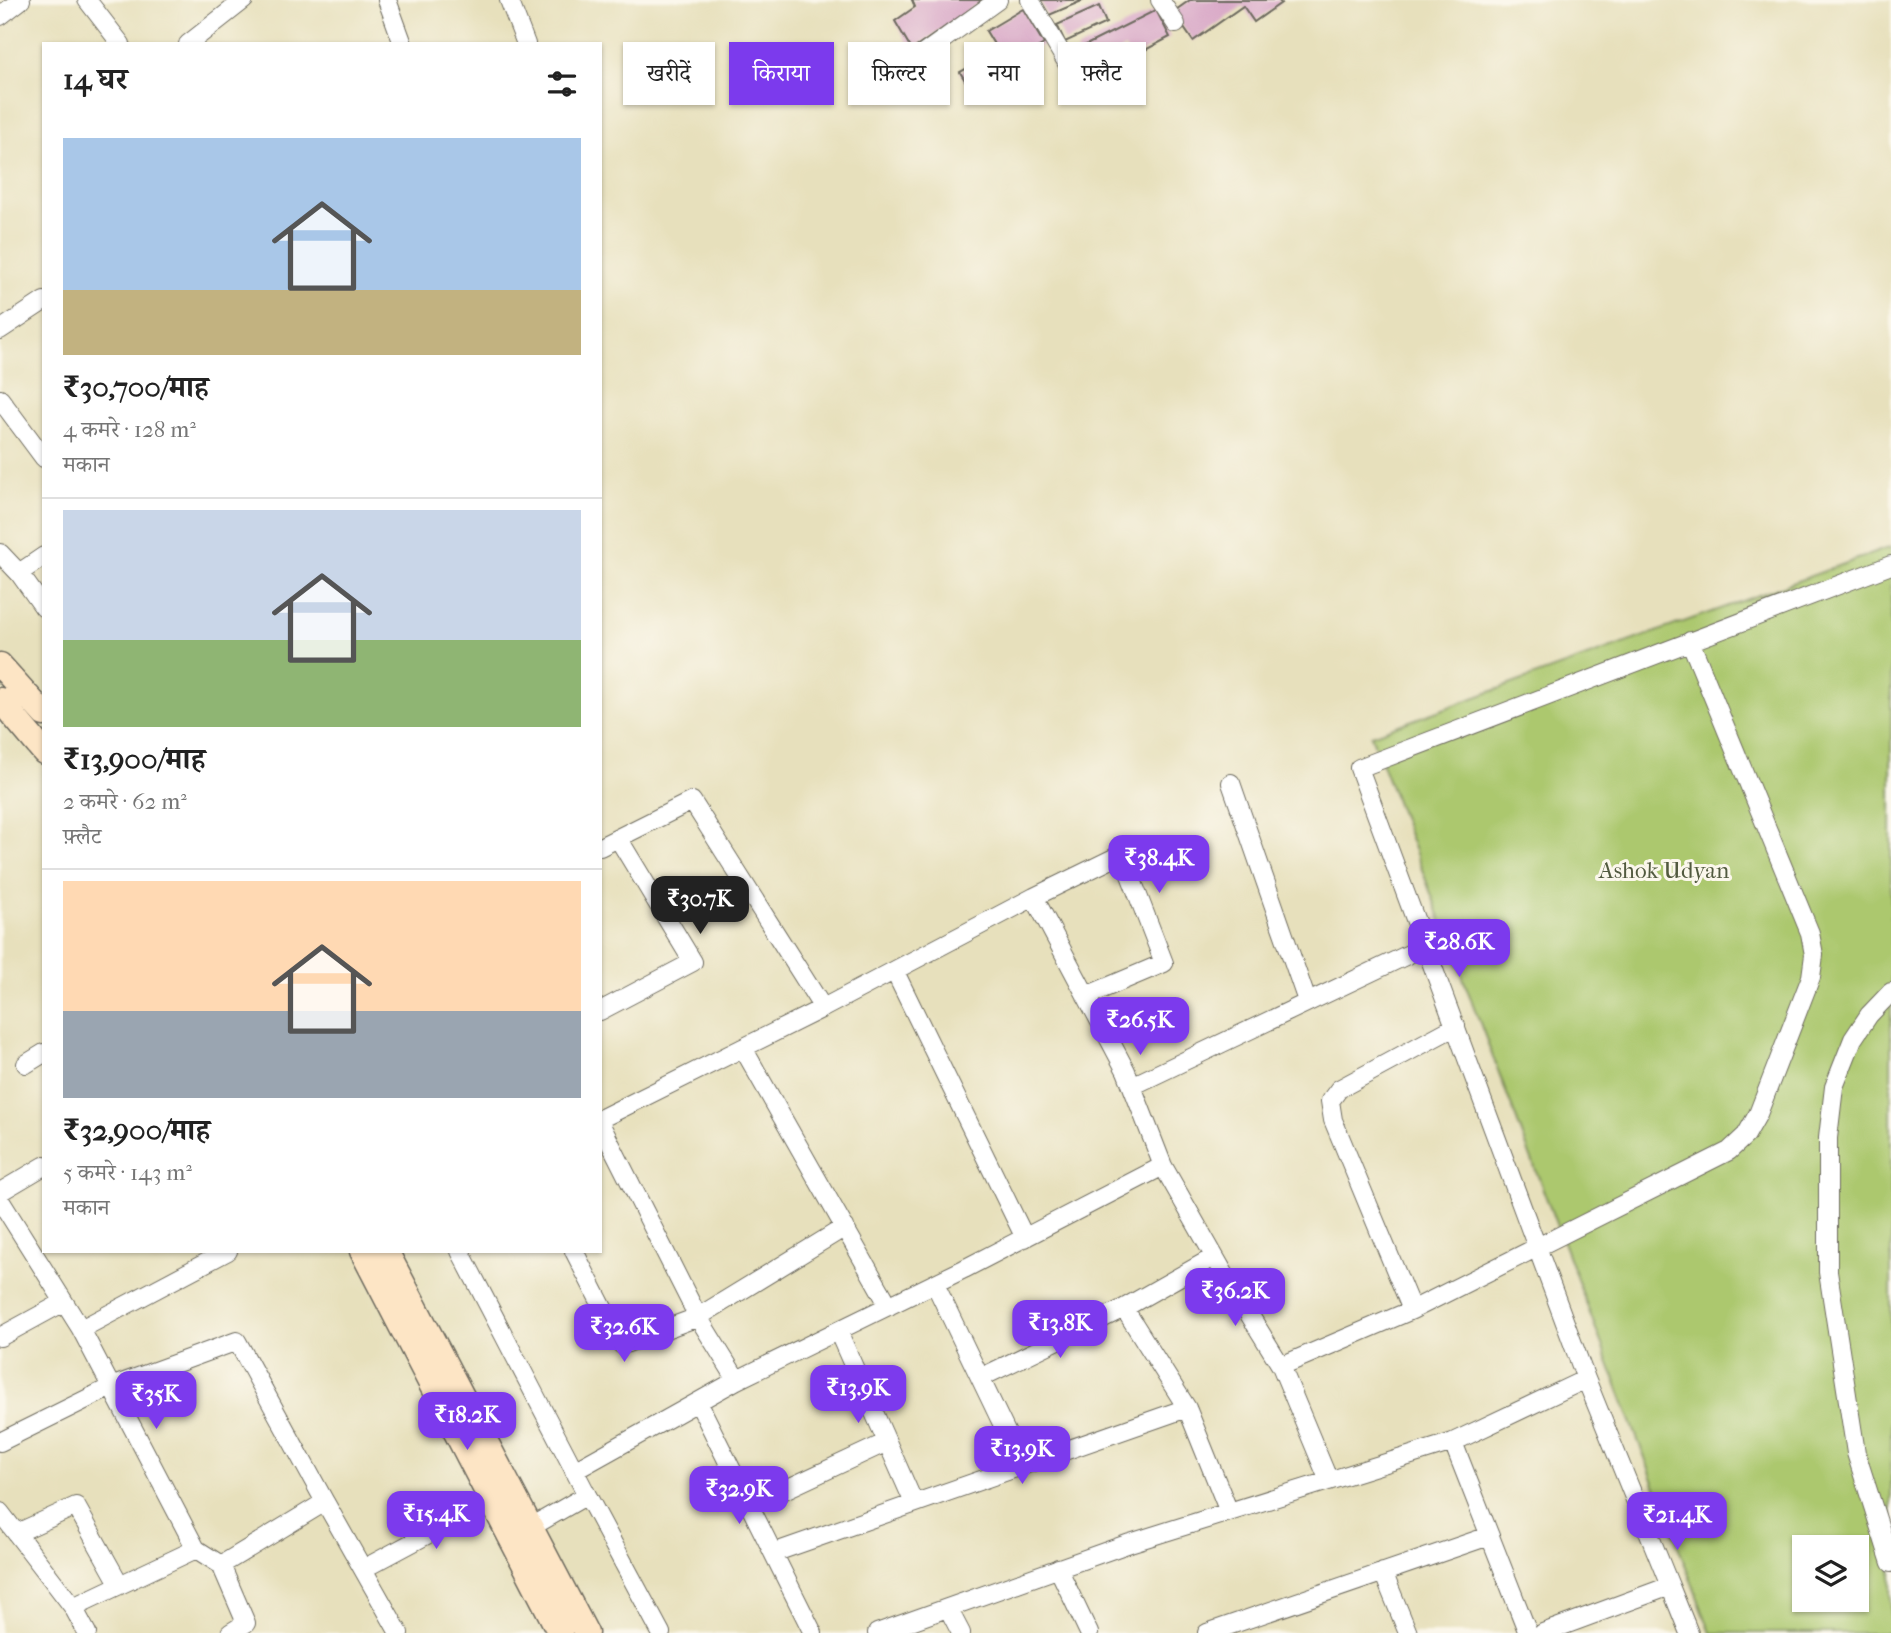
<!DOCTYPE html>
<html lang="hi">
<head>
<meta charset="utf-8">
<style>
	:root { --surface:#fff; --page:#f6f6f6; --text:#222; --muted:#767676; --line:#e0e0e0; --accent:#7c3aed }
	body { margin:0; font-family:"IM FELL French Canon","Noto Serif Devanagari",serif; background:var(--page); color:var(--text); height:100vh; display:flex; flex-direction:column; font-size:26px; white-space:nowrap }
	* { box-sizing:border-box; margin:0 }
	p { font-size:23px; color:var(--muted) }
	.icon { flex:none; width:38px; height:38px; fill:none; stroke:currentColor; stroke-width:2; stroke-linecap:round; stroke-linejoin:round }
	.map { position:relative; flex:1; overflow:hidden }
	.panel { position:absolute; left:42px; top:42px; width:560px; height:1211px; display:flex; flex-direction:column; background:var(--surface); border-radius:0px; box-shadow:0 2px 5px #0004 }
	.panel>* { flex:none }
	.hud { position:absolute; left:623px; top:42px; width:665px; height:63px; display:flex; gap:14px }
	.tools { position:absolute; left:1792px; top:1535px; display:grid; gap:14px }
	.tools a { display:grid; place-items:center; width:77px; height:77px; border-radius:0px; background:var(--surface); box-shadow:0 2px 5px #0004; font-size:35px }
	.price { position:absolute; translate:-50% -60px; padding:0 16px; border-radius:14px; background:var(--accent); color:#fff; font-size:23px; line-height:46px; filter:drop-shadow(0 2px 4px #0008) }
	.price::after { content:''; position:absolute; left:50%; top:42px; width:21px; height:16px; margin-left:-10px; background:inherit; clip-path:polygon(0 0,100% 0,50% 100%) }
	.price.active { background:#222; color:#fff }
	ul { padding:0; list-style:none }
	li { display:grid; align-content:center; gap:14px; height:371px; padding:0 21px }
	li+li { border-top:2px solid var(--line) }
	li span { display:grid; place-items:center; height:217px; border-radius:0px; color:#555 }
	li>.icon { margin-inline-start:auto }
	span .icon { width:126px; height:126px; fill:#fffc; stroke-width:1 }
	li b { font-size:30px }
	h2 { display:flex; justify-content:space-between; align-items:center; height:84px; padding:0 21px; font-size:30px }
	.tag { padding:0 24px; border-radius:0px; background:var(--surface); box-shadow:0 2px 5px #0004; font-size:24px; line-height:63px }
	.tag.active { background:var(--accent); color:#fff }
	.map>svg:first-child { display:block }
	.green { fill:#acc86e; stroke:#6c7a4c; stroke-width:2; fill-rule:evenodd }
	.building { fill:#d9a9c7 }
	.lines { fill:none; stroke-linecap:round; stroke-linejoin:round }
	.street-casing { stroke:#6d6a5e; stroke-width:20 }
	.secondary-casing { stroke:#6d6a5e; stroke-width:27 }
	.street { stroke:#fff; stroke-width:18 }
	.secondary { stroke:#fde5c5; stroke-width:24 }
	.labels { text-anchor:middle; stroke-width:6; stroke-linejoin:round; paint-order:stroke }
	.park-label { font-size:23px; fill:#525a3f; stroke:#fbf7ec }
</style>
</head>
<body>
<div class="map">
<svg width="1891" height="1633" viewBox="0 0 1891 1633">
	<rect width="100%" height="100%" fill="#fbf7ec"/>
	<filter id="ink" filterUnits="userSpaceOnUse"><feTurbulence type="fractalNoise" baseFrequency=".0143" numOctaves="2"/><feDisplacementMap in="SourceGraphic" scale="14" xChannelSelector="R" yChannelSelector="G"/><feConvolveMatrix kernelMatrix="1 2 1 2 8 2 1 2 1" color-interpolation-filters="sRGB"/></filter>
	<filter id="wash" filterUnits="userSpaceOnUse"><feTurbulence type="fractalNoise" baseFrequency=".00686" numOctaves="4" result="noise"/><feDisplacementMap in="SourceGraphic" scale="28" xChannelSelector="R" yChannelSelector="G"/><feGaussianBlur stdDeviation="1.57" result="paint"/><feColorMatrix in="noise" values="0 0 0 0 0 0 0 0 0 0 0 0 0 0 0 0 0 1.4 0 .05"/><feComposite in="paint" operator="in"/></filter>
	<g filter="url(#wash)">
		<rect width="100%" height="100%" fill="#e7e0bc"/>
		<path class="green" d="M 1891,547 L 1891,1633 L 1711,1633 L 1371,735 ZM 1804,1547 L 1857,1547 L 1857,1600 L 1804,1600 Z"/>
		<g id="blocks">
			<path class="building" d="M 912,0 L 983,0 L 912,50 L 895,21 L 915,7 Z
				M 1040,0 L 1084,0 L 1047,16 Z
				M 1190,0 L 1278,0 L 1281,3 L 1254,22 L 1243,6 L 1193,41 L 1173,12 Z
				M 1099,6 L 1106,23 L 1065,42 L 1057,25 Z
				M 1023,9 L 1044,44 L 969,87 L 960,72 L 998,51 L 986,31 Z
				M 1156,10 L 1170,37 L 1130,58 L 1125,48 L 1086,68 L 1076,50 Z"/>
		</g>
	</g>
	<g filter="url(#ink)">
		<use href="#blocks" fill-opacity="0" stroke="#6d6a5e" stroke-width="2"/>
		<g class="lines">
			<g class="street-casing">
				<path id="street" d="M 87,0 L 121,44
					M 387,0 L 403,44
					M 509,0 L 526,44
					M 1030,0 L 1070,68
					M 1160,0 L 1176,24
					M 0,16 L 21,0
					M 188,44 L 244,0
					M 919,57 L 998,0
					M 0,330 L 44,301
					M 0,399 L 44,458
					M 0,553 L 19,573 L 44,608
					M 19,573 L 44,556
					M 1231,783 L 1307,1001
					M 1034,897 L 1122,854 L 1164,963 L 1086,996
					M 895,972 L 1025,1238
					M 1891,992 L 1869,1015 L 1853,1039 L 1834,1087 L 1828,1138 L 1828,1272 L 1856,1453 L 1891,1563
					M 600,1011 L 693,962 L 618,838
					M 743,1048 L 889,1306
					M 26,1064 L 44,1053
					M 1132,1086 L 1426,946
					M 600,1119 L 823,1008
					M 600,1123 L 698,1317 L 845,1227
					M 1163,1166 L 1225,1275 L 1281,1366 L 1329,1481
					M 0,1192 L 44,1166
					M 0,1200 L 81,1329 L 196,1549 L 73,1607 L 87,1633
					M 460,1251 L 587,1495
					M 574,1251 L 622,1345 L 698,1317 L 737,1380
					M 935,1284 L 1022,1465
					M 1412,1310 L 1333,1120 L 1330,1101 L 1339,1089 L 1456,1026
					M 81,1329 L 228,1251
					M 838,1331 L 914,1503
					M 0,1337 L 64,1302
					M 1281,1366 L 1412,1310 L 1729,1151 L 1746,1135 L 1758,1114 L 1811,977 L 1814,955 L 1810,933 L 1690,641
					M 980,1378 L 1124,1308
					M 698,1402 L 813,1633
					M 1187,1408 L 1124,1308 L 1214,1257
					M 0,1442 L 111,1387 L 237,1341 L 325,1502
					M 574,1471 L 737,1380 L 964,1269 L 1163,1166 L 1126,1071 L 1034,897 L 823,1008 L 692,801 L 600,847
					M 750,1506 L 887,1442
					M 0,1512 L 73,1607
					M 533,1526 L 587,1495 L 661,1633
					M 17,1533 L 76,1506 L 120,1585
					M 196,1549 L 221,1565 L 325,1502 L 399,1633
					M 773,1553 L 1187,1408 L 1229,1512
					M 221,1565 L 246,1623 L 230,1633
					M 1058,1568 L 1089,1633
					M 363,1569 L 492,1500
					M 1383,1572 L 1408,1633
					M 1670,1586 L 1689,1633
					M 948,1608 L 961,1633
					M 877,1633 L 1130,1543 L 1453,1442
					M 1207,1633 L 1489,1536
					M 1528,1633 L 1453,1442 L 1586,1379 L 1359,768 L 1891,565
					M 1543,1633 L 1670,1586 L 1586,1379"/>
			</g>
			<g class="secondary-casing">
				<path id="secondary" d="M 0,665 L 44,714
					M 0,700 L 44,752
					M 362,1251 L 560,1633
					M 386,1251 L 586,1633"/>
			</g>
			<use href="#street" class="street"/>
			<use href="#secondary" class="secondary"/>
		</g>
	</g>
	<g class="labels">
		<g class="park-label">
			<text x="1664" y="878">Ashok Udyan</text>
		</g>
	</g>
</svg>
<div class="tools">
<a><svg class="icon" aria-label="layers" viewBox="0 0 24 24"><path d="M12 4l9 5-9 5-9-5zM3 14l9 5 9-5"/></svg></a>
</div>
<b class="price" style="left:1159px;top:895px">₹38.4K</b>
<b class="price active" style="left:700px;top:936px">₹30.7K</b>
<b class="price" style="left:1459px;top:979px">₹28.6K</b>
<b class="price" style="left:1140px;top:1057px">₹26.5K</b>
<b class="price" style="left:1235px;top:1328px">₹36.2K</b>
<b class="price" style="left:1060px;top:1360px">₹13.8K</b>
<b class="price" style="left:624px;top:1364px">₹32.6K</b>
<b class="price" style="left:858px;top:1425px">₹13.9K</b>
<b class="price" style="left:156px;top:1431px">₹35K</b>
<b class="price" style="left:467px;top:1452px">₹18.2K</b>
<b class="price" style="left:1022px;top:1486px">₹13.9K</b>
<b class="price" style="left:739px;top:1526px">₹32.9K</b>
<b class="price" style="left:436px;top:1551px">₹15.4K</b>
<b class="price" style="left:1677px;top:1552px">₹21.4K</b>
<div class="hud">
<a class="tag">खरीदें</a>
<a class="tag active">किराया</a>
<a class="tag">फ़िल्टर</a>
<a class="tag">नया</a>
<a class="tag">फ़्लैट</a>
</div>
<section class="panel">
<h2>14 घर<svg class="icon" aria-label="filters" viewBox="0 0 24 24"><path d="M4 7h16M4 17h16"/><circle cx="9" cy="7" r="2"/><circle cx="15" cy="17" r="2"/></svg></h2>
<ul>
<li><span style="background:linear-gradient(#a9c7e8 70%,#c2b280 0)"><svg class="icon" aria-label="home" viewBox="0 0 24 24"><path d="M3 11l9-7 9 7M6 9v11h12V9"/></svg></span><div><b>₹30,700/माह</b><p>4 कमरे · 128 m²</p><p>मकान</p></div></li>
<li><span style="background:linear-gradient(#c9d6e8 60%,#8fb573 0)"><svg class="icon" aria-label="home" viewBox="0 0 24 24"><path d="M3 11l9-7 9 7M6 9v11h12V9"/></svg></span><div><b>₹13,900/माह</b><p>2 कमरे · 62 m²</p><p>फ़्लैट</p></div></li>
<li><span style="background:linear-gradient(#ffd9b3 60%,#9aa5b1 0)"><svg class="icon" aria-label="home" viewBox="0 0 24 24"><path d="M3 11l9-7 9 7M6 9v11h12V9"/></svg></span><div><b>₹32,900/माह</b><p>5 कमरे · 143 m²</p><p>मकान</p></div></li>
</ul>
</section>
</div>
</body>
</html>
